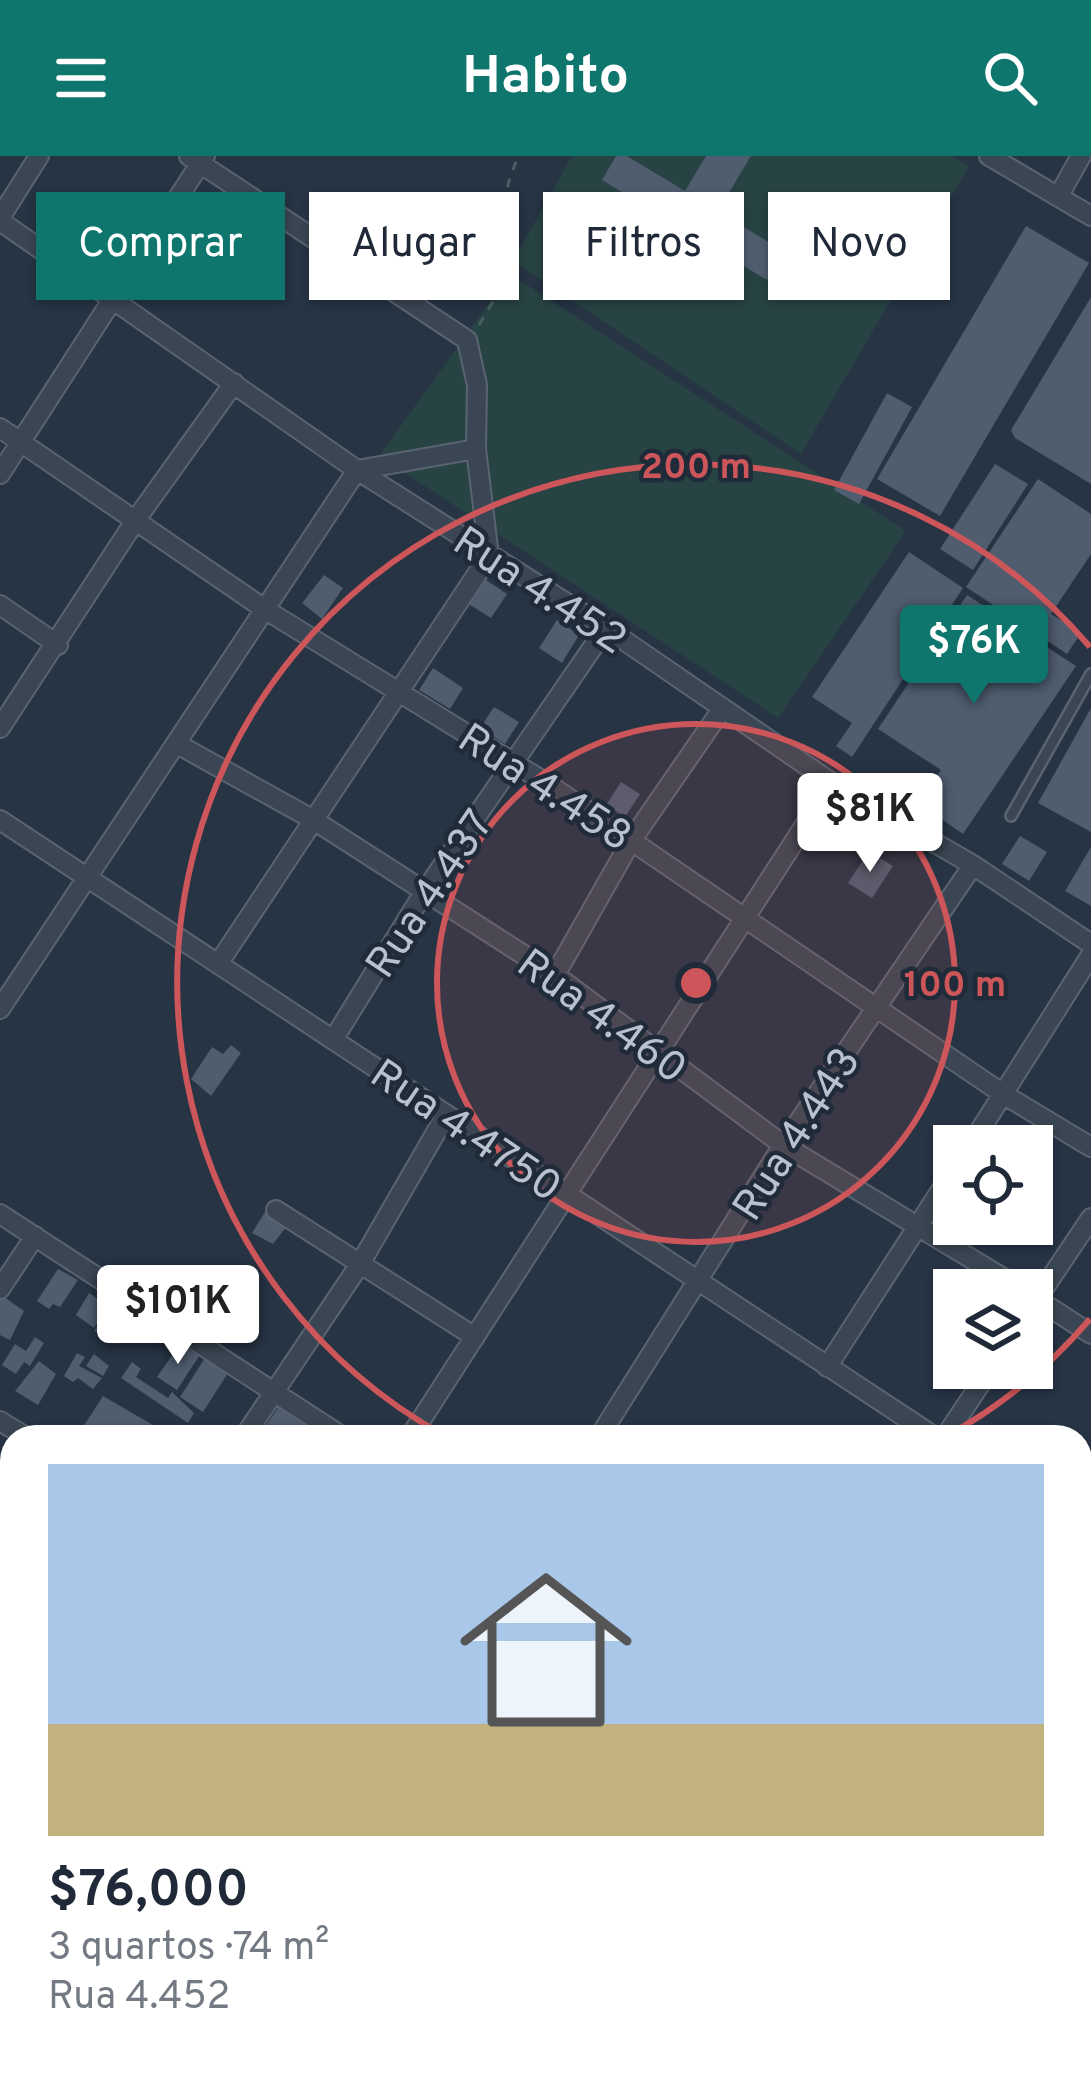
<!DOCTYPE html>
<html lang="pt">
<head>
<meta charset="utf-8">
<style>
	:root { --surface:#fff; --page:#f2f2f3; --text:#1f2937; --muted:#747a83; --line:#e0e1e3; --accent:#0f766e }
	body { margin:0; font-family:Overpass,sans-serif; background:var(--page); color:var(--text); height:100vh; display:flex; flex-direction:column; font-size:45px; white-space:nowrap }
	* { box-sizing:border-box; margin:0 }
	p { font-size:39px; color:var(--muted) }
	.icon { flex:none; width:66px; height:66px; fill:none; stroke:currentColor; stroke-width:2; stroke-linecap:round; stroke-linejoin:round }
	.map { position:relative; flex:1; overflow:hidden }
	.sheet { position:absolute; left:0px; top:1269px; width:1092px; height:663px; display:flex; flex-direction:column; background:var(--surface); border-radius:36px 36px 0 0; box-shadow:0 3px 9px #0004 }
	.sheet>* { flex:none }
	.hud { position:absolute; left:36px; top:36px; width:1020px; height:108px; display:flex; gap:24px }
	.fabs { position:absolute; left:933px; top:969px; display:grid; gap:24px }
	.fabs a { display:grid; place-items:center; width:120px; height:120px; border-radius:0px; background:var(--surface); box-shadow:0 3px 9px #0004; font-size:60px }
	.price { position:absolute; translate:-50% -102px; padding:0 27px; border-radius:12px; background:#fff; color:#222; font-size:39px; line-height:78px; filter:drop-shadow(0 3px 6px #0008) }
	.price::after { content:''; position:absolute; left:50%; top:72px; width:36px; height:27px; margin-left:-18px; background:inherit; clip-path:polygon(0 0,100% 0,50% 100%) }
	.price.selected { background:var(--accent); color:#fff }
	ul { padding:0; list-style:none }
	li { display:grid; align-content:center; gap:24px; height:636px; padding:0 48px }
	li+li { border-top:3px solid var(--line) }
	li span { display:grid; place-items:center; height:372px; border-radius:0px; color:#555 }
	li>.icon { margin-inline-start:auto }
	span .icon { width:216px; height:216px; fill:#fffc; stroke-width:1 }
	li b { font-size:51px }
	.pill { padding:0 42px; border-radius:0px; background:var(--surface); box-shadow:0 3px 9px #0004; font-size:42px; line-height:108px }
	.pill.selected { background:var(--accent); color:#fff }
	header { display:flex; justify-content:space-between; align-items:center; height:156px; padding:0 48px; background:var(--accent); color:#fff; font-size:54px; font-weight:700 }
	.map>svg:first-child { display:block }
	.green { fill:#284344 }
	.building { fill:#4f5d6f }
	.lines { fill:none; stroke-linecap:round; stroke-linejoin:round }
	.lane-casing { stroke:#596470; stroke-width:14 }
	.street-casing { stroke:#596470; stroke-width:22 }
	.secondary-casing { stroke:#596470; stroke-width:32 }
	.path { stroke:#465f61; stroke-width:3; stroke-dasharray:9 9; stroke-linecap:butt }
	.lane { stroke:#3a4653; stroke-width:9 }
	.street { stroke:#3a4653; stroke-width:18 }
	.secondary { stroke:#485566; stroke-width:27 }
	.ring { fill:none; stroke:#cd565a; stroke-width:6 }
	.labels { text-anchor:middle; stroke-width:9; stroke-linejoin:round; paint-order:stroke }
	.street-label { font-size:42px; fill:#b8c1cd; stroke:#1f2b38 }
	.centre { fill:#cd565a; stroke:#1f2b38; stroke-width:6 }
	.ring-label { font-size:36px; text-anchor:middle; font-weight:bold; fill:#cd565a; stroke:#1f2b38; stroke-width:9; stroke-linejoin:round; paint-order:stroke }
</style>
</head>
<body>
<header><svg class="icon" aria-label="menu" viewBox="0 0 24 24"><path d="M4 6h16M4 12h16M4 18h16"/></svg>Habito<svg class="icon" aria-label="search" viewBox="0 0 24 24"><circle cx="10" cy="10" r="6"/><path d="M15 15l6 6"/></svg></header>
<div class="map">
<svg width="1091" height="1931" viewBox="0 0 1091 1931">
	<rect width="100%" height="100%" fill="#263444"/>
	<path class="green" d="M 572,0 L 952,0 L 969,10 L 801,298 L 513,105 Z
		M 510,118 L 906,375 L 778,562 L 379,300 Z"/>
	<path class="building" d="M 616,0 L 627,0 L 685,35 L 706,0 L 751,0 L 718,55 L 785,96 L 767,124 L 602,24 Z
		M 1026,70 L 1089,107 L 940,360 L 877,323 Z
		M 1091,141 L 1091,328 L 1015,282 L 1011,274 Z
		M 887,237 L 912,251 L 859,348 L 834,334 Z
		M 995,308 L 1028,328 L 973,414 L 940,393 Z
		M 1038,323 L 1091,358 L 1091,398 L 1051,458 L 1081,477 L 1067,498 L 966,431 Z
		M 909,396 L 963,432 L 852,601 L 836,590 L 852,567 L 812,541 Z
		M 324,419 L 343,432 L 322,463 L 302,447 Z
		M 483,422 L 507,438 L 491,462 L 467,447 Z
		M 967,439 L 1076,510 L 963,678 L 918,647 L 941,614 L 878,573 Z
		M 557,464 L 579,479 L 562,507 L 539,492 Z
		M 433,512 L 463,532 L 450,553 L 419,534 Z
		M 494,551 L 519,566 L 505,588 L 480,572 Z
		M 1091,552 L 1091,676 L 1038,647 Z
		M 621,626 L 640,638 L 625,661 L 606,649 Z
		M 1020,680 L 1047,696 L 1029,725 L 1002,708 Z
		M 1091,691 L 1091,750 L 1065,735 Z
		M 869,695 L 893,710 L 872,742 L 848,727 Z
		M 231,889 L 241,897 L 211,940 L 191,923 L 212,891 L 223,898 Z
		M 265,1056 L 287,1070 L 273,1088 L 252,1077 Z
		M 58,1113 L 78,1124 L 60,1151 L 53,1148 L 49,1153 L 37,1145 Z
		M 89,1137 L 109,1150 L 94,1172 L 76,1159 Z
		M 0,1138 L 24,1155 L 10,1184 L 0,1179 Z
		M 117,1139 L 141,1154 L 118,1188 L 94,1175 Z
		M 35,1181 L 44,1187 L 30,1210 L 24,1206 L 16,1218 L 2,1209 L 15,1188 L 26,1195 Z
		M 179,1189 L 199,1200 L 177,1234 L 157,1221 Z
		M 77,1197 L 85,1201 L 79,1210 L 102,1222 L 93,1233 L 78,1222 L 73,1226 L 64,1220 Z
		M 94,1198 L 109,1210 L 103,1220 L 86,1210 Z
		M 205,1202 L 228,1217 L 203,1256 L 180,1241 Z
		M 39,1205 L 56,1218 L 38,1249 L 15,1235 Z
		M 132,1206 L 141,1213 L 136,1221 L 168,1242 L 172,1236 L 194,1257 L 188,1267 L 121,1222 Z
		M 103,1240 L 153,1269 L 145,1281 L 97,1281 L 83,1271 Z
		M 279,1250 L 316,1276 L 312,1281 L 258,1281 Z"/>
	<g class="lines">
		<g class="lane-casing">
			<path id="lane" d="M 1011,660 L 1091,518"/>
		</g>
		<g class="street-casing">
			<path id="street" d="M 989,0 L 1091,60
				M 1058,41 L 1081,0
				M 0,62 L 39,0
				M 0,65 L 357,314 L 606,472 L 832,627 L 973,709 L 1091,788
				M 0,272 L 266,454 L 548,628 L 1003,938 L 1091,991
				M 0,318 L 205,0
				M 0,449 L 58,489
				M 0,572 L 137,362 L 234,227
				M 179,589 L 312,663 L 555,819 L 783,989 L 1023,1134
				M 0,664 L 935,1281
				M 218,808 L 489,400 L 476,293
				M 555,819 L 631,685 L 722,553
				M 0,853 L 357,314 L 476,293 L 477,229 L 467,184 L 189,0
				M 333,884 L 423,738 L 606,472
				M 970,990 L 1091,799
				M 276,1054 L 475,1181
				M 0,1058 L 343,1281
				M 0,1133 L 35,1080
				M 1032,1140 L 1091,1178
				M 1032,1150 L 1091,1062
				M 827,1211 L 954,1014
				M 0,1265 L 26,1281
				M 244,1281 L 360,1108 L 446,959
				M 410,1281 L 832,627
				M 599,1281 L 783,989 L 973,709
				M 945,1281 L 991,1212
				M 1080,1331 L 1091,1315
				M 0,1368 L 12,1355
				M 1080,1373 L 1091,1380
				M 0,1465 L 12,1474
				M 1080,1588 L 1091,1571
				M 0,1645 L 12,1626
				M 0,1668 L 12,1676
				M 1080,1776 L 1091,1784
				M 0,1856 L 12,1864
				M 92,1920 L 108,1931
				M 380,1920 L 397,1931
				M 661,1920 L 680,1931
				M 1005,1920 L 1021,1931
				M 165,1931 L 173,1920
				M 352,1931 L 359,1920
				M 517,1931 L 523,1920
				M 689,1931 L 696,1920
				M 855,1931 L 862,1920"/>
		</g>
		<g class="secondary-casing">
			<path id="secondary" d="M 1080,1861 L 1091,1844
				M 1035,1931 L 1042,1920"/>
		</g>
		<path class="path" d="M 479,169 L 501,132 L 508,28 L 518,0"/>
		<use href="#lane" class="lane"/>
		<use href="#street" class="street"/>
		<use href="#secondary" class="secondary"/>
	</g>
	<circle cx="696" cy="827" r="259" fill="#cd565a" fill-opacity=".12"/>
	<g class="ring">
		<circle cx="696" cy="827" r="259"/>
		<path d="M1090 1163A518 518 0 0 1 947 1280M445 1280A518 518 0 1 1 1090 491"/>
	</g>
	<g class="labels">
		<g class="street-label">
			<text transform="translate(541 433) rotate(33)" y="15">Rua 4.452</text>
			<text transform="translate(546 630) rotate(33)" y="15">Rua 4.458</text>
			<text transform="translate(428 737) rotate(-56)" y="15">Rua 4.437</text>
			<text transform="translate(603 859) rotate(36)" y="15">Rua 4.460</text>
			<text transform="translate(467 973) rotate(34)" y="15">Rua 4.4750</text>
			<text transform="translate(795 977) rotate(-57)" y="15">Rua 4.443</text>
		</g>
	</g>
	<circle cx="696" cy="827" r="18" class="centre"/>
	<g class="ring-label">
		<text x="696" y="322">200 m</text>
		<text x="955" y="840">100 m</text>
	</g>
</svg>
<div class="fabs">
<a><svg class="icon" aria-label="locate" viewBox="0 0 24 24"><circle cx="12" cy="12" r="6"/><path d="M12 2v4M12 18v4M2 12h4M18 12h4"/></svg></a>
<a><svg class="icon" aria-label="layers" viewBox="0 0 24 24"><path d="M12 4l9 5-9 5-9-5zM3 14l9 5 9-5"/></svg></a>
</div>
<b class="price selected" style="left:974px;top:551px">$76K</b>
<b class="price" style="left:870px;top:719px">$81K</b>
<b class="price" style="left:178px;top:1211px">$101K</b>
<div class="hud">
<a class="pill selected">Comprar</a>
<a class="pill">Alugar</a>
<a class="pill">Filtros</a>
<a class="pill">Novo</a>
</div>
<section class="sheet">
<ul>
<li><span style="background:linear-gradient(#a9c7e8 70%,#c2b280 0)"><svg class="icon" aria-label="home" viewBox="0 0 24 24"><path d="M3 11l9-7 9 7M6 9v11h12V9"/></svg></span><div><b>$76,000</b><p>3 quartos · 74 m²</p><p>Rua 4.452</p></div></li>
</ul>
</section>
</div>
</body>
</html>
